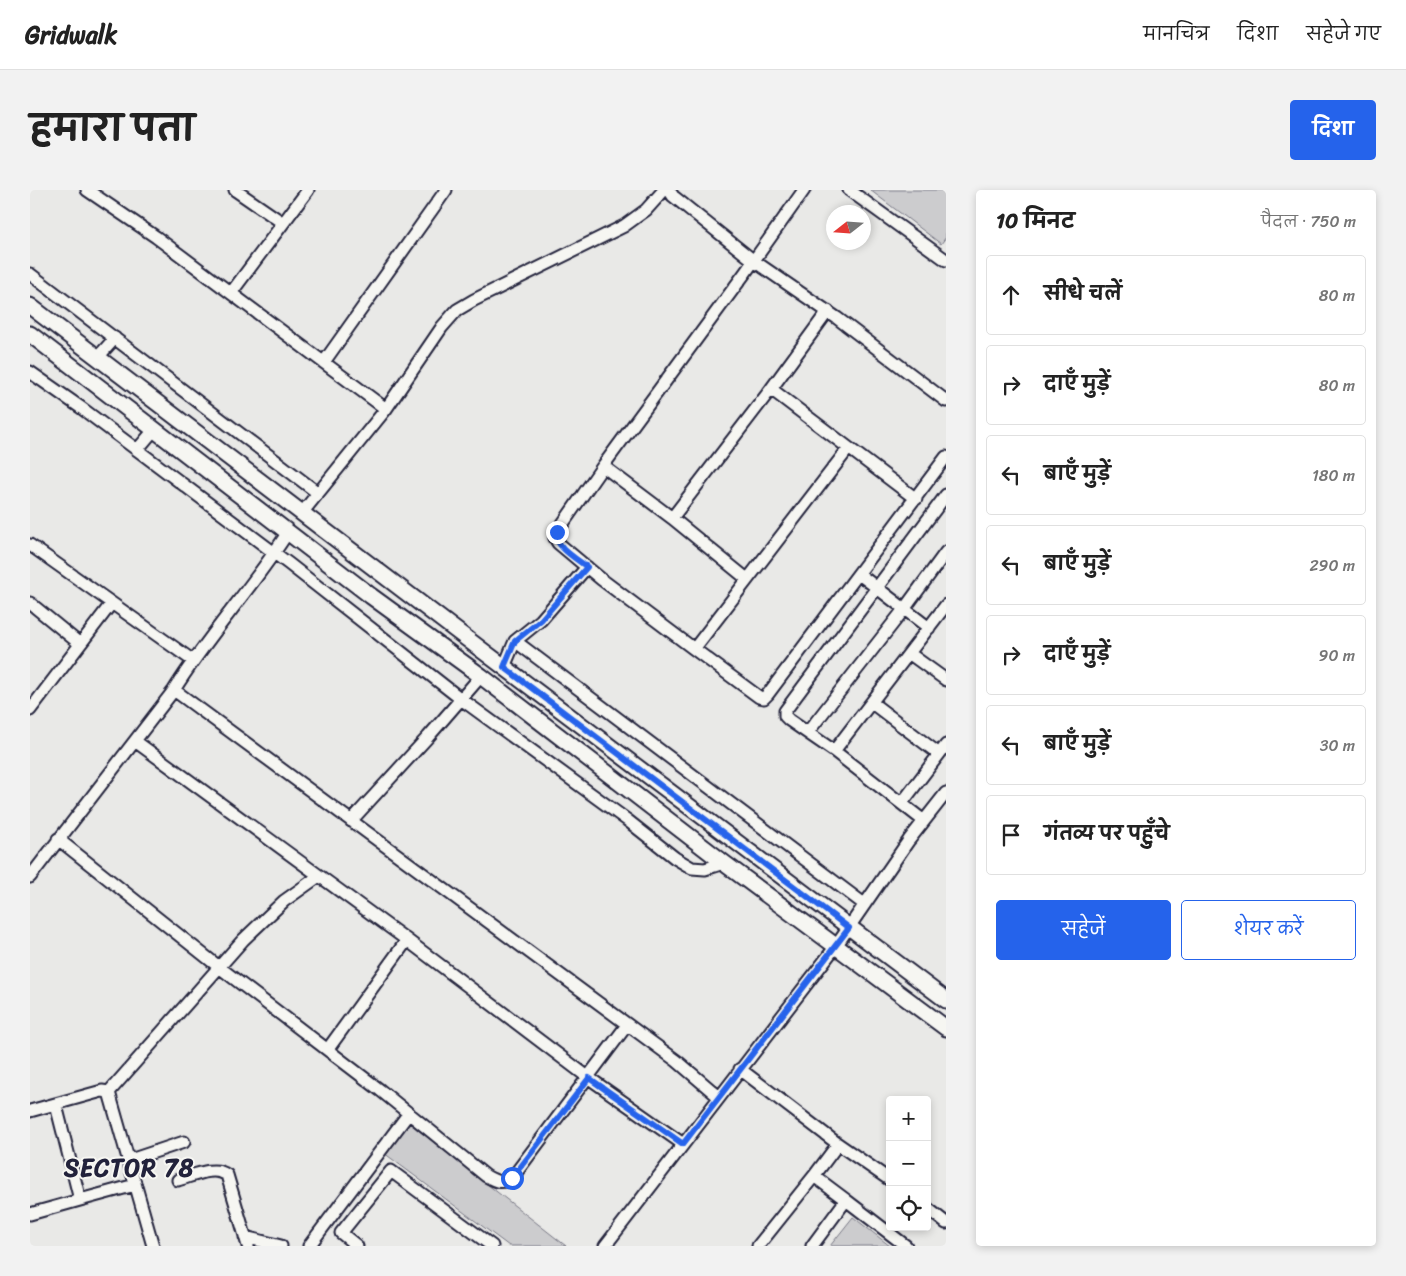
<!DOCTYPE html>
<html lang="hi">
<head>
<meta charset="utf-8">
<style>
	:root { --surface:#fff; --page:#f2f2f2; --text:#222; --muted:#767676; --line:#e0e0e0; --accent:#2563eb }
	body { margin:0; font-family:Sriracha,"Playpen Sans Deva",sans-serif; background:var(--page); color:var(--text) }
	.controls { position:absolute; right:15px; bottom:15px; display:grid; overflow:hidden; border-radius:5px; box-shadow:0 2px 8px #0003 }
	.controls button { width:45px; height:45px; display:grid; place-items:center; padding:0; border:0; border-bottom:1px solid var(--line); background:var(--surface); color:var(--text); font:25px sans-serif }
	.compass { position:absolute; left:796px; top:15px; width:45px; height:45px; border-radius:50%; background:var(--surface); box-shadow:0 2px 8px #0003; rotate:253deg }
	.stop { position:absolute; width:15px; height:15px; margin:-11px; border:4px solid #2563eb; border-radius:50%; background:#fff }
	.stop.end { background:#2563eb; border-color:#fff; box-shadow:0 1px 5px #0008 }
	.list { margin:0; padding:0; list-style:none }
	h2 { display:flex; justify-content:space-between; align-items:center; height:65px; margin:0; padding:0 20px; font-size:21px }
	h2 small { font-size:16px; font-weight:400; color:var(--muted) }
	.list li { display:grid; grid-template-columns:32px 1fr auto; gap:15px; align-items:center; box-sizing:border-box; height:80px; margin:0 10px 10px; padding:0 10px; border:1px solid var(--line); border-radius:5px }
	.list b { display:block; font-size:19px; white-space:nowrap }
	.list em { font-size:16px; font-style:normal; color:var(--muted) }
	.actions { display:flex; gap:10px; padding:15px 20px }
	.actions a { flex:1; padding:11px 0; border:1px solid var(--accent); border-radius:5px; text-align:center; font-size:18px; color:var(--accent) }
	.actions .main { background:var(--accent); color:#fff }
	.icon { flex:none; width:28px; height:28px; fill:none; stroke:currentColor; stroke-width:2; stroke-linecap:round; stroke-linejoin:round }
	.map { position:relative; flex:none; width:916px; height:1056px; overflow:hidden; border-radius:5px }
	header { display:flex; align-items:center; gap:30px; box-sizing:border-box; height:70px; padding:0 25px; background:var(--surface); border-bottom:1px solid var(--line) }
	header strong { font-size:24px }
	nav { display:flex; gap:28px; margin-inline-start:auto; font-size:18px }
	.intro { display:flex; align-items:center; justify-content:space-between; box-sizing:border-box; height:120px; padding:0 30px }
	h1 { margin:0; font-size:35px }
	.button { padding:12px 22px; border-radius:5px; background:var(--accent); color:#fff; font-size:18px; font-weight:700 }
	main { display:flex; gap:30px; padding:0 30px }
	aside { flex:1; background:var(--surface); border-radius:5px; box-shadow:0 2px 8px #0003 }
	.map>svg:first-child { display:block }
	.green { fill:#ccccce; stroke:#777784 }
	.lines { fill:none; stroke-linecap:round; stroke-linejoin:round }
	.minor-casing { stroke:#22223b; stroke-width:15 }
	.major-casing { stroke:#22223b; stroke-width:19 }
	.minor { stroke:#f6f6f2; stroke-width:11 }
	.major { stroke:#f6f6f2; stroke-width:15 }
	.route { stroke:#2563eb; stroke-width:6 }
	.labels { text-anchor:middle; stroke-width:4; stroke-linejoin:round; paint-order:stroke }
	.district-label { font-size:24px; font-weight:bold; letter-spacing:1px; fill:#22223b; stroke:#f6f6f2 }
</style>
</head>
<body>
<header>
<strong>Gridwalk</strong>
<nav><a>मानचित्र</a><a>दिशा</a><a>सहेजे गए</a></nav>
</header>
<div class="intro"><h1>हमारा पता</h1><a class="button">दिशा</a></div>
<main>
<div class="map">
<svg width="916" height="1056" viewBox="0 0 916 1056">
	<rect width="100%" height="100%" fill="#e9e9e7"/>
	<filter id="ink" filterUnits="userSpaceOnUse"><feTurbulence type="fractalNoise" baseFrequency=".02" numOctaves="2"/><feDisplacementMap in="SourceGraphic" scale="10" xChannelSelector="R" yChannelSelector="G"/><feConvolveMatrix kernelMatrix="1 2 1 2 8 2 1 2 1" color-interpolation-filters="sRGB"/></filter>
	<g filter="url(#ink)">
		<path class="green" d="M840,0H916V47L911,54Z
			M379,933L536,1056H479L354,963Z
			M823,1027L860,1056H800Z"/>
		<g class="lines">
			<defs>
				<path id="minor" d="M57,0L126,47L356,219
					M205,0L253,33
					M639,0L643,6L724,71L807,128L916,211
					M819,0L916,70
					M0,84L288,303
					M201,103L278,0
					M68,167L85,148
					M294,172L416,0
					M0,182L50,217L259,374L431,509L597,630L645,668L662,678L675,679L694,673
					M741,199L886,309
					M818,259L664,459L729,507L734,508L738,504L916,267
					M107,260L124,240
					M573,276L527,342L525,348L528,353L571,389L664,459
					M272,323L356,219L412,137L427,120L444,110L594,36L616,20L634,0
					M642,328L741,199L798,121
					M0,355L162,470
					M829,384L899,438
					M717,389L642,328L573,276L715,83L774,0
					M0,413L50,454
					M485,451L834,714
					M880,464L916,490
					M474,477L485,451L511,430L557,377
					M144,500L647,871L689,907
					M842,513L909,564
					M0,520L81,414
					M778,542L875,418L916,362
					M105,551L377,750L559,888L653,954
					M804,561L759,530L755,526V521L916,305
					M872,613L916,555
					M321,631L398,547L451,486
					M894,631L804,561L916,415
					M28,649L189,777L350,900L456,986C467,992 471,994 482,988L597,835
					M0,687L144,500C178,445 223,397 258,342
					M298,859L377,750
					M710,879L808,954L860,990
					M79,902L213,750L254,711L289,686
					M79,902L123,1056
					M26,915L50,1010L105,995
					M0,921L72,901L79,902
					M808,954L784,986L816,1010
					M97,971L154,952
					M148,990C163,986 184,975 197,985L218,1056
					M897,1018L916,1033
					M0,1024L50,1010
					M215,1047L251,1056
					M279,1056L379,923
					M327,1056L311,1043L361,981L462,1056
					M575,1056L806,756L879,650L916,603
					M728,1056L784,986
					M782,1056L816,1010L876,1056"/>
				<path id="major" d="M0,116L457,464L916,810
					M0,144L341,406L451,486L694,673L916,838"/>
			</defs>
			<use href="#minor" class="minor-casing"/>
			<use href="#major" class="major-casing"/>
			<use href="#minor" class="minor"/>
			<use href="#major" class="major"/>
		</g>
	</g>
	<g class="lines" filter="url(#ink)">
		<path class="route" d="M482,988L559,888L653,954L819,738L474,477L485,451L511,430L557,377C547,369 523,356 527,342"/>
	</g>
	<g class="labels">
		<g class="district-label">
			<text x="99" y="986">SECTOR 78</text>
		</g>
	</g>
</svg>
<div class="controls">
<button>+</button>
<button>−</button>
<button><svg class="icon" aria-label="locate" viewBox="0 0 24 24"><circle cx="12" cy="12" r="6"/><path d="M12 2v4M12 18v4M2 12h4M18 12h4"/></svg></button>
</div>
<svg class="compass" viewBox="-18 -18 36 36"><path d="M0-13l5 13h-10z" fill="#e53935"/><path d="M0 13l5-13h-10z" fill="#767676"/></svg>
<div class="stop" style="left:482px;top:988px"></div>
<div class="stop end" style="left:527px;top:342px"></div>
</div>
<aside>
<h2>10 मिनट<small>पैदल · 750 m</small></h2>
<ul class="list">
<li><svg class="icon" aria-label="ahead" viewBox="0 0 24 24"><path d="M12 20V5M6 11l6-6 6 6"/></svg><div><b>सीधे चलें</b></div><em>80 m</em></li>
<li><svg class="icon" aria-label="right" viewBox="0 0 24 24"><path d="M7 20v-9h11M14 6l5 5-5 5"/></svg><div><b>दाएँ मुड़ें</b></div><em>80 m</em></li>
<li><svg class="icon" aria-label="left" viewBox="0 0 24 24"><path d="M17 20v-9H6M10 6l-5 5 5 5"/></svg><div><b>बाएँ मुड़ें</b></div><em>180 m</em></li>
<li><svg class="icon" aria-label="left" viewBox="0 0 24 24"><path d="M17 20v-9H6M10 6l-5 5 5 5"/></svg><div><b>बाएँ मुड़ें</b></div><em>290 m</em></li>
<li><svg class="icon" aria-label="right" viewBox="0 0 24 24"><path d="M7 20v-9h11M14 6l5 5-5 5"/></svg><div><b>दाएँ मुड़ें</b></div><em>90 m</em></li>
<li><svg class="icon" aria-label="left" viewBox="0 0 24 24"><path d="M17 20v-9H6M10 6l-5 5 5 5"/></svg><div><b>बाएँ मुड़ें</b></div><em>30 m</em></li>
<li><svg class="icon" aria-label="arrive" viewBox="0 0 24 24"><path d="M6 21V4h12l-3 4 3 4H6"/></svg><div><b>गंतव्य पर पहुँचे</b></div></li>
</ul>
<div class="actions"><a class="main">सहेजें</a><a>शेयर करें</a></div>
</aside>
</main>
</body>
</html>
